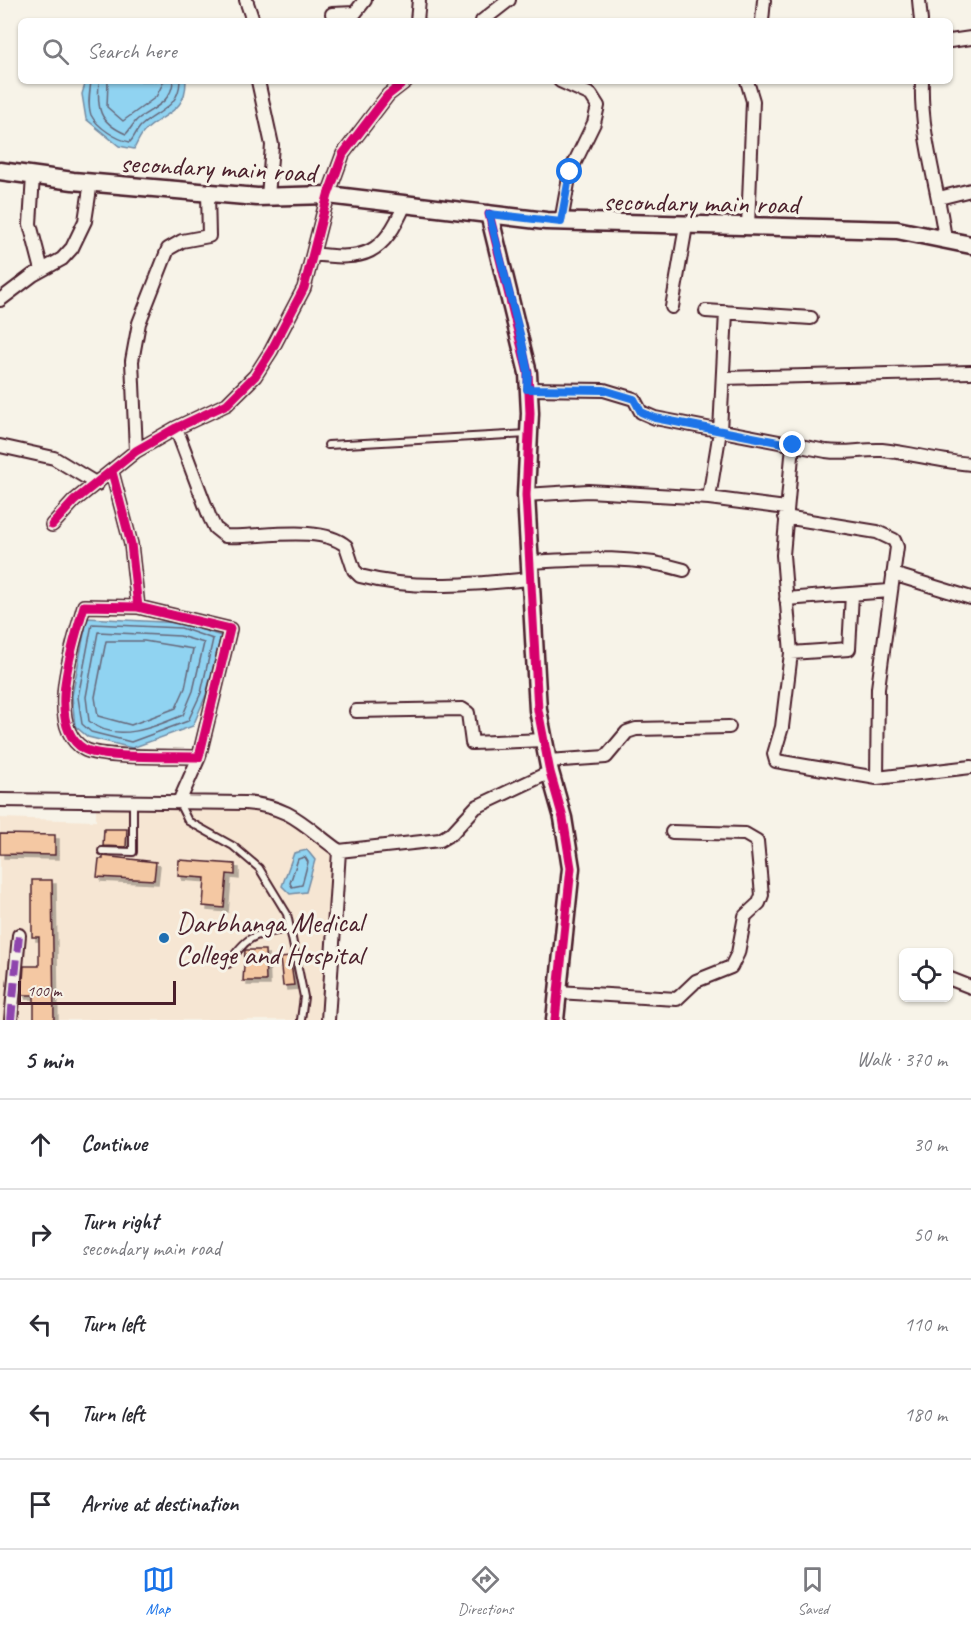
<!DOCTYPE html>
<html lang="en">
<head>
<meta charset="utf-8">
<style>
	:root { --surface:#fff; --page:#f7f7f7; --text:#2b2b33; --muted:#7c7c81; --line:#e1e1e2; --accent:#1a73e8 }
	body { margin:0; font-family:Caveat,sans-serif; background:var(--page); color:var(--text) }
	.controls { position:absolute; right:18px; bottom:18px; display:grid; overflow:hidden; border-radius:9px; box-shadow:0 2px 4px #0004 }
	.controls button { width:54px; height:54px; display:grid; place-items:center; padding:0; border:0; border-bottom:2px solid var(--line); background:var(--surface); color:var(--text); font:30px sans-serif }
	.scale { position:absolute; left:18px; bottom:15px; width:158px; box-sizing:border-box; padding-left:6px; border:3px solid #4a1f2b; border-top:0; font-size:16px; line-height:21px; white-space:nowrap; color:#4a1f2b; -webkit-text-stroke:4px #f7f3e8; paint-order:stroke }
	.stop { position:absolute; width:18px; height:18px; margin:-14px; border:4px solid #1a73e8; border-radius:50%; background:#fff }
	.stop.end { background:#1a73e8; border-color:#fff; box-shadow:0 2px 6px #0008 }
	.list { margin:0; padding:0; list-style:none }
	h2 { display:flex; justify-content:space-between; align-items:center; height:78px; margin:0; padding:0 24px; font-size:26px }
	h2 small { font-size:20px; font-weight:400; color:var(--muted) }
	.list li { display:grid; grid-template-columns:39px 1fr auto; gap:18px; align-items:center; box-sizing:border-box; height:90px; padding:0 24px; border-top:2px solid var(--line) }
	.list b { display:block; font-size:22px; white-space:nowrap }
	.list p { margin:0; font-size:20px; white-space:nowrap; color:var(--muted) }
	.list em { font-size:20px; font-style:normal; color:var(--muted) }
	.icon { flex:none; width:33px; height:33px; fill:none; stroke:currentColor; stroke-width:2; stroke-linecap:round; stroke-linejoin:round }
	.map { position:relative; flex:none; width:971px; height:1020px; overflow:hidden }
	.search { position:absolute; background:var(--surface); box-shadow:0 2px 4px #0004; left:18px; right:18px; top:18px; height:66px; display:flex; align-items:center; gap:15px; box-sizing:border-box; padding:0 21px; border-radius:9px; color:var(--muted); font-size:22px }
	.sheet { height:528px; background:var(--surface) }
	nav { display:flex; justify-content:space-around; align-items:center; box-sizing:border-box; height:84px; border-top:2px solid var(--line); background:var(--surface); font-size:16px; color:var(--muted) }
	nav a { display:grid; justify-items:center; gap:3px }
	nav .on { color:var(--accent) }
	.map>svg:first-child { display:block }
	.built { fill:#f6e6d3 }
	.water { fill:#90d3f1; stroke:#748ba2; stroke-width:1.5 }
	.lines { fill:none; stroke-linecap:round; stroke-linejoin:round }
	.shore { stroke:#66677a; stroke-width:1.5 }
	.building { fill:#f4c8a3; stroke:#4a1f2b; stroke-width:1.5; filter:url(#shadow) }
	.lane-casing { stroke:#4a1f2b; stroke-width:10 }
	.street-casing { stroke:#4a1f2b; stroke-width:16 }
	.secondary-casing { stroke:#4a1f2b; stroke-width:21 }
	.lane { stroke:#f7f3e8; stroke-width:6 }
	.street { stroke:#f7f3e8; stroke-width:12 }
	.secondary { stroke:#f7f3e8; stroke-width:16 }
	.quiet { stroke:#8e44ad; stroke-width:8; stroke-dasharray:15 8; stroke-linecap:butt }
	.cycleway-casing { stroke:#f7f3e8; stroke-width:13 }
	.cycleway { stroke:#d6006c; stroke-width:9 }
	.route { stroke:#1a73e8; stroke-width:8 }
	.poi-dot { fill:#1f6fb2; stroke:#f7f3e8; stroke-width:2 }
	.labels { text-anchor:middle; stroke-width:6; stroke-linejoin:round; paint-order:stroke }
	.street-label { font-size:28px; fill:#4a1f2b; stroke:#f7f3e8 }
	.poi-label { font-size:28px; fill:#4a1f2b; stroke:#f7f3e8; text-anchor:start }
</style>
</head>
<body>
<div class="map">
<svg width="971" height="1020" viewBox="0 0 971 1020">
	<defs>
		<filter id="shadow"><feDropShadow dx="4" dy="4" stdDeviation="0" flood-color="#0004"/></filter>
	</defs>
	<rect width="100%" height="100%" fill="#f7f3e8"/>
	<filter id="ink" filterUnits="userSpaceOnUse"><feTurbulence type="fractalNoise" baseFrequency=".0167" numOctaves="2"/><feDisplacementMap in="SourceGraphic" scale="12" xChannelSelector="R" yChannelSelector="G"/><feConvolveMatrix kernelMatrix="1 2 1 2 8 2 1 2 1" color-interpolation-filters="sRGB"/></filter>
	<g filter="url(#ink)">
		<path class="built" d="M96,808L257,810L278,813L334,856L322,1020H0V818L96,821Z"/>
		<path class="water" d="M86,81H186C186,114 162,113 144,132C140,136 137,143 134,149L119,146L86,119L82,94Z
			M87,618L182,623L221,636L206,695L193,726L132,748L88,737L75,726L72,696Z
			M307,850L315,860L306,892L290,894L282,886L294,853Z"/>
		<g class="lines">
			<path class="shore" d="M91,81C90,92 87,104 91,115C97,127 117,140 130,142C134,138 136,131 141,126C157,111 179,108 180,81
				M99,81C97,108 98,122 126,134C131,129 133,123 138,119C153,108 172,102 173,81
				M108,81L107,107L123,121L156,97L164,81
				M92,624L181,628L213,639L201,693L188,721L131,742L91,732L82,724L78,697Z
				M98,632L180,636L204,643L193,691L183,715C155,727 115,744 89,721L86,697Z
				M106,641H144L193,649L185,688L176,708L131,725L98,716L95,697Z
				M305,857L308,862L302,885L292,887L290,883L298,859Z"/>
		</g>
		<path class="building" d="M104,829H127L126,847L103,846Z
			M0,834L55,835V855L0,854Z
			M103,856L156,862L154,880L97,877L99,859H103Z
			M179,860L235,864V875L227,874L224,908L203,906L205,878L178,876Z
			M32,880H52L54,1020H34V995H22L24,966H39V937H32Z
			M245,950H265L266,981H243Z
			M290,957L294,985L283,986L280,958Z"/>
		<g class="lines">
			<defs>
				<path id="lane" d="M328,445L528,434
					M179,803L188,821L233,846L259,868L287,914L304,997L301,1020
					M102,851L133,852V803
					M228,964C248,934 254,935 288,929"/>
				<path id="street" d="M246,0L253,21
					M919,0L921,21
					M332,14L355,13L365,0
					M417,21L419,0
					M482,21L509,0
					M762,21L764,0
					M950,41L971,38
					M258,81L272,145L268,197
					M560,81L591,95L598,106L594,123L570,172L561,222
					M747,81L753,101L748,226
					M922,81C920,135 938,186 945,239
					M33,176L30,224L42,270
					M939,198L971,190
					M313,254C365,261 383,255 405,204
					M0,300L33,275L62,259L72,248L85,221L91,182
					M672,307L686,226
					M706,311L811,318
					M724,378L971,372
					M527,389L604,390L634,399L641,412L655,418L826,451C846,454 863,449 882,450C912,453 941,462 971,464
					M176,428L210,518L215,528L225,536C257,538 321,524 346,546L354,570L360,576C416,591 474,584 530,579
					M793,445L783,555L791,653L782,727L774,754L776,761L877,778L971,767
					M0,446L54,458L97,484
					M136,451L132,361L139,323L168,249L182,241L209,236L208,193
					M112,472L131,544L138,607L230,629L199,757C175,756 101,759 84,749C44,725 74,642 84,606L138,607
					M526,495L588,491L709,498L786,508
					M709,498L720,431L726,312
					M785,517L877,532L894,540L897,547L878,688L877,778
					M52,525L74,501L136,451L176,428L227,404L255,376L271,351L304,288L328,195L343,154L388,95L406,81
					M530,562C582,559 633,555 684,570
					M893,574L971,598
					M786,599L889,591
					M791,653L849,649L852,594
					M356,711L462,709L468,713L472,743L544,740
					M548,761L606,757L627,732L636,729L729,727
					M0,800L245,803C291,806 304,826 339,851L328,1020
					M179,802L199,757
					M339,851L440,840L452,833L476,807L550,772
					M948,978L971,987
					M557,992L677,999L696,981L731,967L738,953L745,916L759,903L762,895L757,841L745,834L672,832
					M11,1020L19,935"/>
				<path id="secondary" d="M0,171L73,181L257,197L328,195L546,221L897,230L971,245
					M489,214L528,373L530,413L526,495L538,710L550,772L563,818L571,868L555,1020"/>
			</defs>
			<use href="#lane" class="lane-casing"/>
			<use href="#street" class="street-casing"/>
			<use href="#secondary" class="secondary-casing"/>
			<use href="#lane" class="lane"/>
			<use href="#street" class="street"/>
			<use href="#secondary" class="secondary"/>
			<path class="quiet" d="M11,1020L19,935"/>
			<defs>
				<path id="cycleway" d="M489,214L528,373L530,413L526,495L538,710L550,772L563,818L571,868L555,1020
					M112,472L131,544L138,607L230,629L199,757C175,756 101,759 84,749C44,725 74,642 84,606L138,607
					M52,525L74,501L136,451L176,428L227,404L255,376L271,351L304,288L328,195L343,154L388,95L406,81"/>
			</defs>
			<use href="#cycleway" class="cycleway-casing"/>
			<use href="#cycleway" class="cycleway"/>
		</g>
	</g>
	<g class="lines" filter="url(#ink)">
		<path class="route" d="M570,172L561,222L489,214L522,342L528,373L527,389L604,390L634,399L641,412L655,418L793,445"/>
	</g>
	<circle class="poi-dot" cx="164" cy="938" r="6"/>
	<g class="labels">
		<g class="street-label">
			<text transform="translate(218 167) rotate(3)" y="10">secondary main road</text>
			<text transform="translate(701 202) rotate(1)" y="10">secondary main road</text>
		</g>
		<g class="poi-label">
			<text x="176" y="932">Darbhanga Medical<tspan x="176" dy="32">College and Hospital</tspan></text>
		</g>
	</g>
</svg>
<div class="controls">
<button><svg class="icon" aria-label="locate" viewBox="0 0 24 24"><circle cx="12" cy="12" r="6"/><path d="M12 2v4M12 18v4M2 12h4M18 12h4"/></svg></button>
</div>
<div class="scale">100 m</div>
<div class="stop" style="left:570px;top:172px"></div>
<div class="stop end" style="left:793px;top:445px"></div>
<div class="search"><svg class="icon" aria-label="search" viewBox="0 0 24 24"><circle cx="10" cy="10" r="6"/><path d="M15 15l6 6"/></svg>Search here</div>
</div>
<section class="sheet">
<h2>5 min<small>Walk · 370 m</small></h2>
<ul class="list">
<li><svg class="icon" aria-label="ahead" viewBox="0 0 24 24"><path d="M12 20V5M6 11l6-6 6 6"/></svg><div><b>Continue</b></div><em>30 m</em></li>
<li><svg class="icon" aria-label="right" viewBox="0 0 24 24"><path d="M7 20v-9h11M14 6l5 5-5 5"/></svg><div><b>Turn right</b><p>secondary main road</p></div><em>50 m</em></li>
<li><svg class="icon" aria-label="left" viewBox="0 0 24 24"><path d="M17 20v-9H6M10 6l-5 5 5 5"/></svg><div><b>Turn left</b></div><em>110 m</em></li>
<li><svg class="icon" aria-label="left" viewBox="0 0 24 24"><path d="M17 20v-9H6M10 6l-5 5 5 5"/></svg><div><b>Turn left</b></div><em>180 m</em></li>
<li><svg class="icon" aria-label="arrive" viewBox="0 0 24 24"><path d="M6 21V4h12l-3 4 3 4H6"/></svg><div><b>Arrive at destination</b></div></li>
</ul>
</section>
<nav>
<a class="on"><svg class="icon" aria-label="map" viewBox="0 0 24 24"><path d="M3 6l6-2 6 2 6-2v14l-6 2-6-2-6 2zM9 4v14M15 6v14"/></svg>Map</a>
<a><svg class="icon" aria-label="directions" viewBox="0 0 24 24"><path d="M12 3l9 9-9 9-9-9zM9 14v-3h6M13 9l2 2-2 2"/></svg>Directions</a>
<a><svg class="icon" aria-label="saved" viewBox="0 0 24 24"><path d="M7 4h10v16l-5-4-5 4z"/></svg>Saved</a>
</nav>
</body>
</html>
